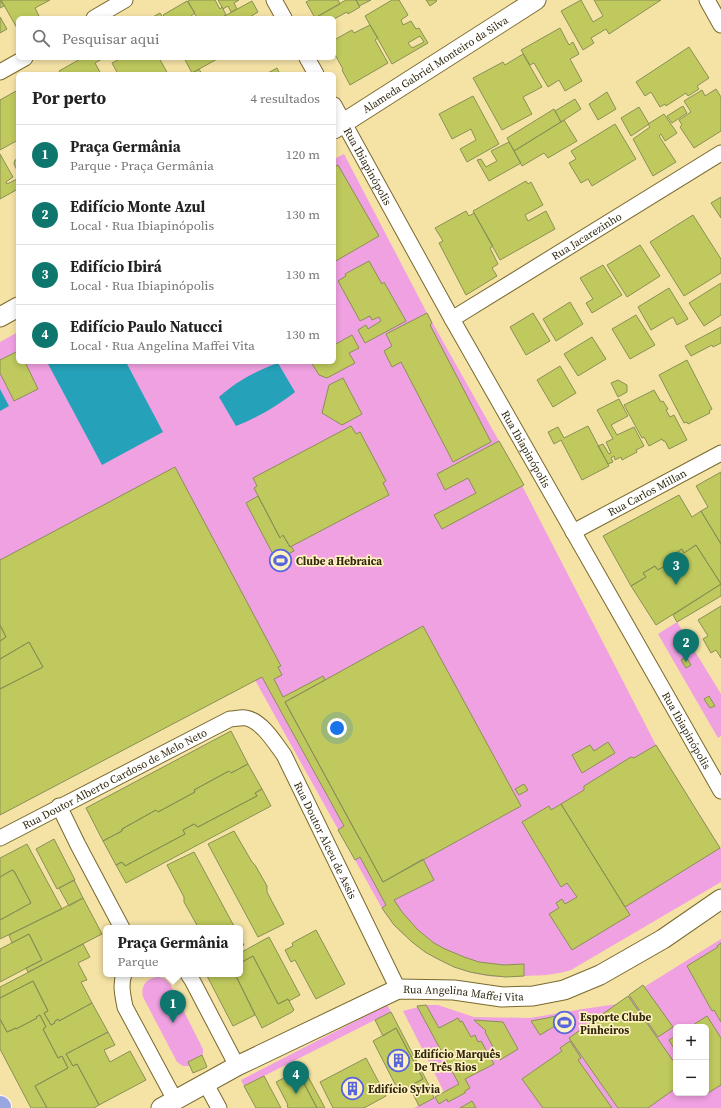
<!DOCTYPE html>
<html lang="pt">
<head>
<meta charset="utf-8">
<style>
	:root { --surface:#fff; --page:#f2f2f2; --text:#222; --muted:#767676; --line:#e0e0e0; --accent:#0f766e }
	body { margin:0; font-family:"Source Serif 4",serif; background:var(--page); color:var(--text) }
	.controls { position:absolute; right:12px; bottom:12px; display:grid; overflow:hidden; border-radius:6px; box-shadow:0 2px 6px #0003 }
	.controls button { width:36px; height:36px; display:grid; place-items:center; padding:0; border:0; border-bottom:1px solid var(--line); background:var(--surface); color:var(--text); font:20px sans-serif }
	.you { position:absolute; left:337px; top:728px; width:14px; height:14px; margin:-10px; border:3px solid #fff; border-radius:50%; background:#1a73e8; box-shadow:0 0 0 6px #1a73e833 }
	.badge { display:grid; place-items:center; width:26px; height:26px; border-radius:50%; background:var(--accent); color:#fff; font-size:13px; font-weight:700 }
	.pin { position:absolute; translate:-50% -33px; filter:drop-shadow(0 1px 2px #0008) }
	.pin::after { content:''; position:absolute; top:21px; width:14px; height:12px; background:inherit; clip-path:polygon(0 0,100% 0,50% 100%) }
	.popup { position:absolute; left:103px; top:925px; width:140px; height:52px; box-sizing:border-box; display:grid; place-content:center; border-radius:6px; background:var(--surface); filter:drop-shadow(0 1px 3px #0005); font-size:13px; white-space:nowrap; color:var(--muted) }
	.popup b { font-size:15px; color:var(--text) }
	.popup::after { content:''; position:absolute; left:50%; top:100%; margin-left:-8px; border:8px solid transparent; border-top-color:var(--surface) }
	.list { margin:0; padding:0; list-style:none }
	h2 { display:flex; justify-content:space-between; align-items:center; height:52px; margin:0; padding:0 16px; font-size:17px }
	h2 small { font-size:13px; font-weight:400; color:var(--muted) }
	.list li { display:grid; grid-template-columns:26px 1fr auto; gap:12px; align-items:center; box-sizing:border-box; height:60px; padding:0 16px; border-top:1px solid var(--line) }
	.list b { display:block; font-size:15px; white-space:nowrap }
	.list p { margin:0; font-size:13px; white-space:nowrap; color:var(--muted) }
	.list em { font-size:13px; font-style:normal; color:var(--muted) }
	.icon { flex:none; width:22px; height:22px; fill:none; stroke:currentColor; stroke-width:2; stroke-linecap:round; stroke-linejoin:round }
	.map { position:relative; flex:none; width:721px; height:1108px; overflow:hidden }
	.search { position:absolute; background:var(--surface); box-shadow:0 2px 6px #0003; left:16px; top:16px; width:320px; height:44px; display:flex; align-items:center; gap:10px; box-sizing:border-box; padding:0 14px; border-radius:6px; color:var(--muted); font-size:15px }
	.panel { position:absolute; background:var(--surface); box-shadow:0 2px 6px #0003; left:16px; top:72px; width:320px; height:292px; border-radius:6px }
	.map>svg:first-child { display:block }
	.green { fill:#f0a1e1; fill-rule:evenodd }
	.water { fill:#25a2b9 }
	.building { fill:#bfc95d; stroke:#899055; fill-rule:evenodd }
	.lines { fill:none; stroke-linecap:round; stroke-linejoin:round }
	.minor-casing { stroke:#79692e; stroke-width:17 }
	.tertiary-casing { stroke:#79692e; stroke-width:21 }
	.trunk-casing { stroke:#fff; stroke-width:24 }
	.minor { stroke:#fff; stroke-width:15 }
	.tertiary { stroke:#fff; stroke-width:19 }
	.trunk { stroke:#9aa6e0; stroke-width:22 }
	.labels { text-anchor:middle; stroke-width:3.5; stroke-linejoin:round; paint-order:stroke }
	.street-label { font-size:11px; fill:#2f280f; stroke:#fff1c0 }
	.poi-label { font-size:11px; font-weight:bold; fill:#2f280f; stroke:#fff1c0; text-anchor:start }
</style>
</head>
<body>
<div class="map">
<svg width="721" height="1108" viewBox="0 0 721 1108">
	<rect width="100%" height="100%" fill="#f5e3a6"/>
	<path class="green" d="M344,154L427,313L499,441L656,745L721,849V882L571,970C565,972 559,973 553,974C544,976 535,975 526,976C516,976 507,977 498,977C452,974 411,949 384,912L255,680L0,815V342L18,332V362H334V159Z
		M677,622L721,694V736L718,738L658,634Z
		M721,939V1108H414L444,1092L403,1011L426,1005H438L474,1017L530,1018L583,1009L617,1004ZM676,1027H706V1093H676Z
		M159,977L165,979L170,984L203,1049C204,1058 198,1061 191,1066H183L177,1062L143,997C140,986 147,977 159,977Z
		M387,1005L391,1012L375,1020L244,1086L241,1080Z"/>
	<path class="water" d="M47,362H126L163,432L102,465Z
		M278,363L295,392C276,407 258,417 236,426L219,397C237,381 256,371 278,363Z
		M0,389L9,406L0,411Z"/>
	<path class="building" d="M0,0L4,6L0,8Z
		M1,0H50L35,8L39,16L35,18H18V28H17Z
		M190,0H215L220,9L222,7L226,15L221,18H197L188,1Z
		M218,0H239L234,3L237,9L231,12L228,6L223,9Z
		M310,0H338L340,4L315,18L306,2Z
		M346,0H356L360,7L348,14L347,12L334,19V18H315Z
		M356,0H371L359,6Z
		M392,0H399L408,15L401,20L403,25L411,21L416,29L419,28L428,43L392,64L365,16ZM420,36L424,42L412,48L408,43Z
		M426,0H436L437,1L430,6Z
		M581,0L593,22L603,16L594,0H661L609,34L606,29L591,38L594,43L583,50L561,11Z
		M187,1L195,13L191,16L192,18H165L163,15Z
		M252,1L258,12L248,18H221Z
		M160,13L163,18H151Z
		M0,17L7,29L0,33Z
		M370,25L378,38L375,40L388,63L350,85L342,70L343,69L334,53V40L352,30L354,33Z
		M560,28L569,45L573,42L579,54L570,59L582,81L565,91L559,80L548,87L534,63L530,65L521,50Z
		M689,47L709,78L697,86L699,89L688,96L686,93L666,106L665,104L660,107L651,92L645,96L636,82Z
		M523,54L542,87L523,97L532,114L502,130L473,78L503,62L505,65Z
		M82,58H101L102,59L95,63L101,74H61L59,71Z
		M122,58H159L168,74H118L112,63Z
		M184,58H219L192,73Z
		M277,68L280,74H266Z
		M199,69L202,74H190L192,73Z
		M716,89L721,97V131L694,148L680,127L682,125L679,120L691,112L684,101L702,90L705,96Z
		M18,90V140L0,150V100Z
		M607,92L616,109L598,120L589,104Z
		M473,96L499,144L467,162L460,149L476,140L471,129L452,139L439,114Z
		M575,99L581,109L561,122L555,111Z
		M683,106L687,113L672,123L667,116Z
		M639,107L649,124L631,136L621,118Z
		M554,109L561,122L514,151L507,138Z
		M664,114L677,133L665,141L661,134L659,136L676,162L653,176L633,139L650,127L648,124Z
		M564,120L577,141L548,158L544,153L522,166L514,151Z
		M615,124L636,159L592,186L588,179L581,183L569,163L576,159L571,151Z
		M509,142L521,163L489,181L477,160L481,159L486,167L497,161L491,151Z
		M0,154L13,177L6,182L7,184L17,179L18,181V189L0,199Z
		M18,159V172L14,164L15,160Z
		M338,165L379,236L334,262V167Z
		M526,181L528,184L531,182L543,205L525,215L528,221L546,211L555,229L500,260L473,211Z
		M721,197V218L711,203Z
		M466,211L469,216L474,213L493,246L490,248L498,264L492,268L497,276L466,295L439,243L443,241L435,228Z
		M693,215L721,259V273L684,296L650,242Z
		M640,245L660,276L627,297L607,265Z
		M369,261L382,284L384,282L406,321L365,343L358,330L366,325L368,329L381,321L379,317L372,320L370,316L360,321L338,281L346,276L345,274Z
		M603,265L622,295L592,313L586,303L593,299L580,278Z
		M721,283V315L704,326L689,303Z
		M669,288L688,319L677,325L673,317L651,330L638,307Z
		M570,302L583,324L556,341L543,319Z
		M427,313L432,323L430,325L491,442L453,462L401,362L392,367L384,351L392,346L386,334Z
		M533,313L550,341L526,355L510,327Z
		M636,315L655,345L630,359L612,329Z
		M721,327V343L713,347L712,345L691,356L685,346Z
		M352,335L359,348L349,353L355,363L327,378L319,375L311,362H334V345Z
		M592,337L606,359L578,376L564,354Z
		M18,351V362H25L38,389L14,401L0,373V360Z
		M687,360L712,409L709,411L710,413L688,424L687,422L684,423L659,375Z
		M560,366L576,393L553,407L537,380Z
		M343,378L362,414L342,425L322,413L329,385Z
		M618,380L627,385V392L618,397L611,383Z
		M654,390L661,402L663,401L668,409L666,410L670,417L674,415L687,440L669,449L665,441H663L662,439L649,446L644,437L642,438L624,405Z
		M619,399L628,416L611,425L617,435L634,427L644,446L636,450L637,452L622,460L621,457L615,460L614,456L611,458L613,462L608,464L598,446L603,444L609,454L611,453L606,442L613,439L597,410Z
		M351,426L356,434L360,432L386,481L383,483L389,495L290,547L283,535L280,538L254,488L257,486L253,478Z
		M588,426L609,466L582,480L561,440L554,444L548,432L558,427L564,438Z
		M499,441L524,485L442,529L434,515L476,493L468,478L445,490L437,474Z
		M175,467L281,666L278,667L282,675L274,679L283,697L323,676L325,680L285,702L383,882L423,859L434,880L394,900L402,912L418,930L434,943L445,949L464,957L479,962L504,965L524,964V976L506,977L486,975L470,972L454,967L436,958L425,952L412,942L394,925L382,908L386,905L360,857L355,860L338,830L344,826L262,677L0,815V689L43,667L29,642L0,659V641L6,637L0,625V560Z
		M721,472V544L701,511L708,507L696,486Z
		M679,495L692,517L701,511L721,544V584L696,545L684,553L682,549L670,557L673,561L658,570L655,566L643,573L646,577L631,586L603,536Z
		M258,496L280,538L283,535L290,547L291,546L294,551L276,560L246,503Z
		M696,545L721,584L656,625L631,586L646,577L643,573L655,566L658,570L673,561L670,557L682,549L684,553Z
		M721,584V596L677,622L673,615Z
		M721,606V658L716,650L711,653L703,639L708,636L698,620Z
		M0,625L6,637L0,641Z
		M423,626L521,806L383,882L285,702Z
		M29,642L43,667L0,689V659Z
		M686,657L691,665L686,668L681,660Z
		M709,696L715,706L710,708L704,699Z
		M231,731L248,764L231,773L229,771L194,790L195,792L158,812L156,810L122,829V831L103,841L86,808Z
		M608,742L615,753L582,773L572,755L590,745L594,751Z
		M656,745L720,848L625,907L561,804L584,790V786L631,757L634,758Z
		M248,764L262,789L255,793L257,796L198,827L194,824L183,830L185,834L125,866L122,862L116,865L103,841L122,831V829L156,810L158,812L195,792L194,790L229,771L231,773Z
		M524,784L528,790L519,795L515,789Z
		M262,789L271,806L126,883L116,865L122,862L125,866L185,834L183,830L194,824L198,827L257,796L255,793Z
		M561,804L630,915L572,950L549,914L559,908L556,903L562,899L565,904L577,897L567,883L561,887L522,822L549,806L551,810Z
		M234,831L252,862L255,865L267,886V892L284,924L258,937L208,844Z
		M54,839L75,880L57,889L36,849Z
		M27,844L62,909L0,939V920L31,903L14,871L12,870L0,877V858Z
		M194,852L235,928L198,927L184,902V897L167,865Z
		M12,870L14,871L31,903L0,920V877Z
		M74,880L83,898L69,906L59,888Z
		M83,898L102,934L28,972L26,968L42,960L29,934L12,943L9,935Z
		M316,930L345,984L316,999L295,960L291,962L285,950L293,946L292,943Z
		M29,934L42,960L0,982V949Z
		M269,937L300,995L289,1001L288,999L278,1004L253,956L240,963V953Z
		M240,938L244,945L240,947Z
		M721,943V1022L714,1010L712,1011L687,966L718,947L717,946Z
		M83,944L90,957L78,963L87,980L81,982L92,1003L59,1021L58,1019L54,1022L55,1023L51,1025L44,1013L48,1011L33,981L0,998V987Z
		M253,956L278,1004L288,999L294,1010L292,1012L262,1028L235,974H240V963Z
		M206,974H235L255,1015L233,1026Z
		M33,981L48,1011L44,1013L51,1025L55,1023L54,1022L58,1019L59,1021L92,1003L108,1032L66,1054L73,1066L77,1064L99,1105L94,1108H47L35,1086L68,1068L62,1056L58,1058L43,1029L46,1027L40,1015L36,1017L37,1018L16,1029V1028L7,1032L0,1019V998Z
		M643,985L673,1027L658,1037L629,995Z
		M628,996L676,1065V1088L648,1108H618L569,1038Z
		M426,1005L439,1028L458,1018L460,1022L462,1021L471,1037L475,1035L478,1042L481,1041L494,1064L465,1079L470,1088L465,1091V1093L448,1102L447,1099L439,1104L435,1097L459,1084L417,1006Z
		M391,1012L433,1093H432L434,1098L419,1106L409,1086L423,1079L396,1028L383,1036L375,1020Z
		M565,1014L568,1018L540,1035L531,1021L547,1018Z
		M40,1015L46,1027L43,1029L58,1058L62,1056L68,1068L35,1086L47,1108H31L0,1049V1019L7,1032L16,1028V1029L37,1018L36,1017Z
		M707,1016L721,1038V1085L703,1096L702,1093H706V1027H690Z
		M474,1020L503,1022L518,1049L500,1060L485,1032L486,1031Z
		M396,1028L423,1079L399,1092L373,1041Z
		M108,1032L115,1045L104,1050L110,1062L130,1051L146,1080L99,1105L77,1064L73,1066L66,1054Z
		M676,1036V1052L669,1040Z
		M570,1041L581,1058L578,1060L612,1108H543L522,1079L562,1051L560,1048Z
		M202,1055L207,1067L193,1073L188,1062Z
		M366,1058L386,1096L364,1108H333L320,1082Z
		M304,1069L325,1108H317L298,1072Z
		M298,1071V1072L317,1108H288L287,1105H288L276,1082Z
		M264,1076L281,1108H256L244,1086Z
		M472,1101L476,1108H460Z"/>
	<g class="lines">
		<defs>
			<g id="minor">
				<path d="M274,0L284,18"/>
				<path d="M707,0L721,25"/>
				<path d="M94,18L125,0"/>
				<path d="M307,58L316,74"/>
				<path d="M0,72L25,58"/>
				<path id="s1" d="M334,105L452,319L721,791"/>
				<path id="s2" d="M452,319L721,153"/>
				<path id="s3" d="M573,532L721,453"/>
				<path d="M59,806L78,845L122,928"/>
				<path id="s4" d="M0,838L230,719C235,719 241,717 246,718C262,721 275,743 284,755L398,989"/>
				<path d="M124,974C120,985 123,996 125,1007L175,1100"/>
				<path d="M188,974L192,980L237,1066"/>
				<path d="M206,1084L219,1108"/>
			</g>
			<g id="tertiary">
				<path id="s5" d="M334,129L536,0"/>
				<path d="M0,317L18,307"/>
				<path id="s6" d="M161,1108L237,1066L398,989L454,990L502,997L533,996L564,990L600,975L663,939L721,899"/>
			</g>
			<path id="trunk" d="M0,1107V1108"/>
		</defs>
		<use href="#minor" class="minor-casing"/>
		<use href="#tertiary" class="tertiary-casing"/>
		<use href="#trunk" class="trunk-casing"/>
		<use href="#minor" class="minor"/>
		<use href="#tertiary" class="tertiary"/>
		<use href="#trunk" class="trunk"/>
	</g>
	<defs>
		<symbol id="stadium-ring" viewBox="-11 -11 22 22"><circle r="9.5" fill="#fff1c0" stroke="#5766dd" stroke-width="1.5"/><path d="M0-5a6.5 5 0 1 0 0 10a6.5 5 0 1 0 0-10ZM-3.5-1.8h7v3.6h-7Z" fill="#5766dd"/></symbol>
		<symbol id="building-ring" viewBox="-11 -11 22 22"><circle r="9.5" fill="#fff1c0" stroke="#5766dd" stroke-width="1.5"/><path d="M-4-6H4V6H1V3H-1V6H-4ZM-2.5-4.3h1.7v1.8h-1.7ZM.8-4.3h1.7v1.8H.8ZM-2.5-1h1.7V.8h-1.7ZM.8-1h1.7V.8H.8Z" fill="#5766dd"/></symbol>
	</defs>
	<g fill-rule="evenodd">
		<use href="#stadium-ring" x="268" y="548" width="25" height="25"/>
		<use href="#stadium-ring" x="552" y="1010" width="25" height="25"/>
		<use href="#building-ring" x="386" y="1048" width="25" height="25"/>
		<use href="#building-ring" x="340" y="1076" width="25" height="25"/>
	</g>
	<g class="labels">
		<g class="street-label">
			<text dy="4" stroke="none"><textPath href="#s5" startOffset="120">Alameda Gabriel Monteiro da Silva</textPath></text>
			<text dy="4" stroke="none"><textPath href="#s1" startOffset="70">Rua Ibiapinópolis</textPath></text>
			<text dy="4" stroke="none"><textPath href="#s2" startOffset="158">Rua Jacarezinho</textPath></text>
			<text dy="4" stroke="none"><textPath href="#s1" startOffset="394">Rua Ibiapinópolis</textPath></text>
			<text dy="4" stroke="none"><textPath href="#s3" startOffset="84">Rua Carlos Millan</textPath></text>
			<text dy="4" stroke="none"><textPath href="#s1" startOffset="718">Rua Ibiapinópolis</textPath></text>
			<text dy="4" stroke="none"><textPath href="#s4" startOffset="129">Rua Doutor Alberto Cardoso de Melo Neto</textPath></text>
			<text dy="4" stroke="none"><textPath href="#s4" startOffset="424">Rua Doutor Alceu de Assis</textPath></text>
			<text dy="4" stroke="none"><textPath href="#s6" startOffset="331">Rua Angelina Maffei Vita</textPath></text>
		</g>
		<g class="poi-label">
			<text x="296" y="565">Clube a Hebraica</text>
			<text x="580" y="1021">Esporte Clube<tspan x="580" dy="13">Pinheiros</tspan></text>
			<text x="414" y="1058">Edifício Marquês<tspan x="414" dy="13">De Três Rios</tspan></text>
			<text x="368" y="1093">Edifício Sylvia</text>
		</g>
	</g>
</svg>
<div class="controls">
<button>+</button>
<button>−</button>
</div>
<div class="you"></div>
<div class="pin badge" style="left:173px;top:1023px">1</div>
<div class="popup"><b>Praça Germânia</b>Parque</div>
<div class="pin badge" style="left:686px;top:662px">2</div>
<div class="pin badge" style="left:676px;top:585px">3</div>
<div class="pin badge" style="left:296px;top:1094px">4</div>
<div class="search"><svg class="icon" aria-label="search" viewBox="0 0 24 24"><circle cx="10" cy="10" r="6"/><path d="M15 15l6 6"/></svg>Pesquisar aqui</div>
<section class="panel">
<h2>Por perto<small>4 resultados</small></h2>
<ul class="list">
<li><span class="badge">1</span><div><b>Praça Germânia</b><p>Parque · Praça Germânia</p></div><em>120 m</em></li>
<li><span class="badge">2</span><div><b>Edifício Monte Azul</b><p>Local · Rua Ibiapinópolis</p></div><em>130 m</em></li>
<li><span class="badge">3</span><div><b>Edifício Ibirá</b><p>Local · Rua Ibiapinópolis</p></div><em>130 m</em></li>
<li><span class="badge">4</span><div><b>Edifício Paulo Natucci</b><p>Local · Rua Angelina Maffei Vita</p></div><em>130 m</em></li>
</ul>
</section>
</div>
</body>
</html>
